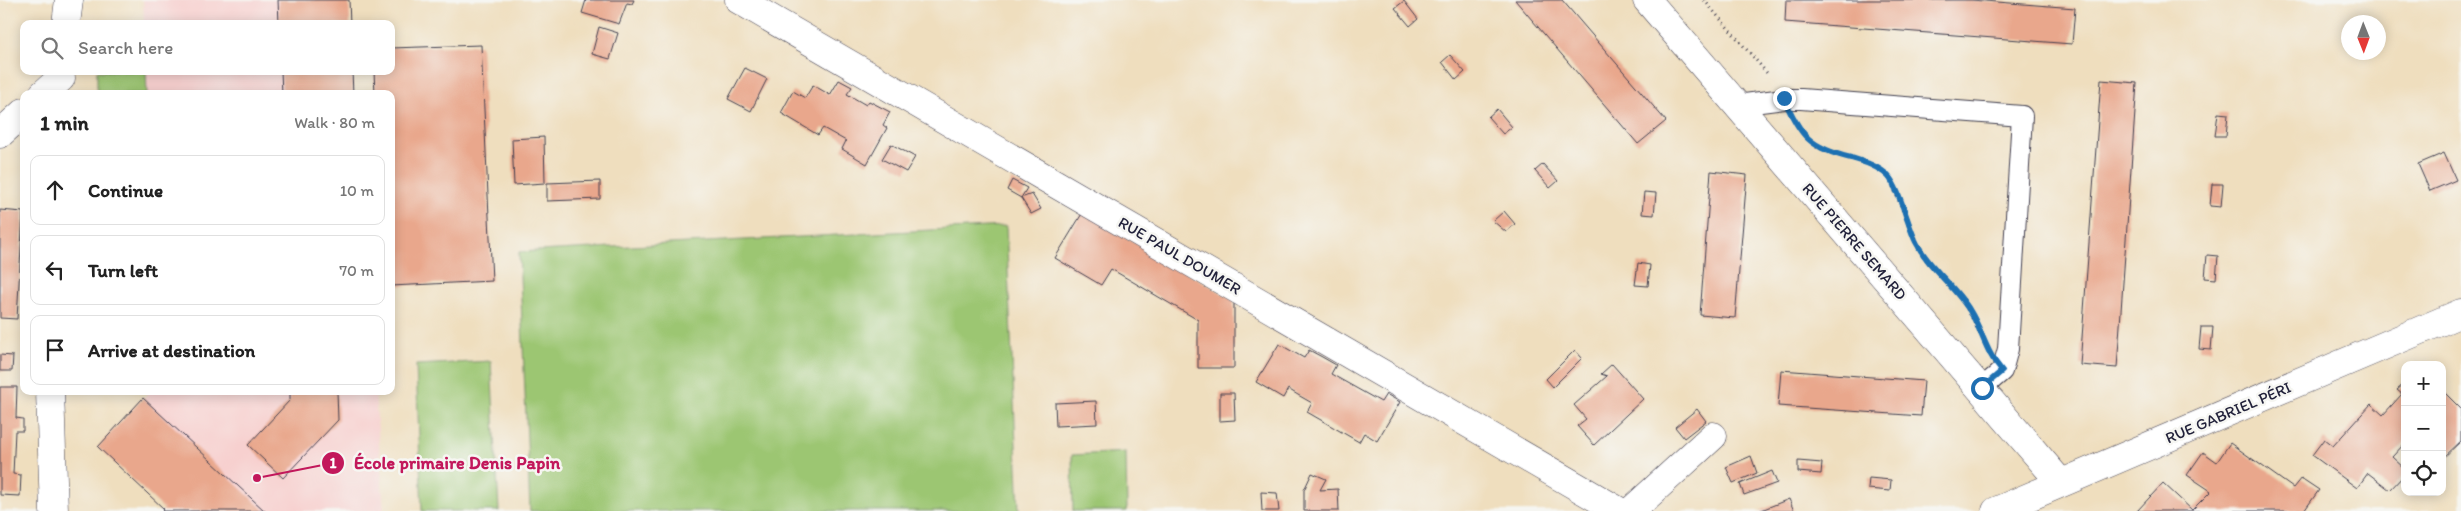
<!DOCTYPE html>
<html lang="en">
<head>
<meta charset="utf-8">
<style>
	:root { --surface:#fff; --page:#f6f6f6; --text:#222; --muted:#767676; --line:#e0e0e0 }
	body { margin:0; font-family:Itim,sans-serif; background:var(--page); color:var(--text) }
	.controls { position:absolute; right:15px; bottom:15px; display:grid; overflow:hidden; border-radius:10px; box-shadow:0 2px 12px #0003 }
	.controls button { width:45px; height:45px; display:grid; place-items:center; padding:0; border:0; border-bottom:1px solid var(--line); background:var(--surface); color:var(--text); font:25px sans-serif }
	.compass { position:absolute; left:2341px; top:15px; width:45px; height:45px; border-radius:50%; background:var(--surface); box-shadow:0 2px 12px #0003; rotate:179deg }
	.stop { position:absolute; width:15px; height:15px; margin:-11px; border:4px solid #1f6fb2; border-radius:50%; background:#fff }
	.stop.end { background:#1f6fb2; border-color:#fff; box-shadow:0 1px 5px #0008 }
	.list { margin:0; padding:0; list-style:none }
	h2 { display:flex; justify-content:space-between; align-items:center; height:65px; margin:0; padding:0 20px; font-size:21px }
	h2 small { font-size:16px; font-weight:400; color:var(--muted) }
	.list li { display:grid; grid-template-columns:32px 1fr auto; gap:15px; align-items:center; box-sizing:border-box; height:70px; margin:0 10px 10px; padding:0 10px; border:1px solid var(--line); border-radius:10px }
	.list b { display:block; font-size:19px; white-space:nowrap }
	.list em { font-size:16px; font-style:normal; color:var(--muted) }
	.icon { flex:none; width:28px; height:28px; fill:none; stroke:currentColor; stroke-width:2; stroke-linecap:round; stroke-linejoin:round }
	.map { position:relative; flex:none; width:2461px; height:511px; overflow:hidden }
	.search { position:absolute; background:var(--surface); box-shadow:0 2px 12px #0003; left:20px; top:20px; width:375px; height:55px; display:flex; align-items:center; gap:12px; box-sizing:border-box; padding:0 18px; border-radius:10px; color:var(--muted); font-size:19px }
	.panel { position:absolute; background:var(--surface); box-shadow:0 2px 12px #0003; left:20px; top:90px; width:375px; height:305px; border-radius:10px }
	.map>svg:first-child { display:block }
	.built { fill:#f7d0cf }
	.green { fill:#9cc672; stroke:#5f7456 }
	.building { fill:#e9a78c }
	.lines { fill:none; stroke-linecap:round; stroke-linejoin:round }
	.lane-casing { stroke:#413e4f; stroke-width:22 }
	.street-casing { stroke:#413e4f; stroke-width:29 }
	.path { stroke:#413e4f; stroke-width:3; stroke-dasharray:1 4; stroke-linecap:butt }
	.lane { stroke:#fff; stroke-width:20 }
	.street { stroke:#fff; stroke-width:28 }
	.route { stroke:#1f6fb2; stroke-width:6 }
	.labels { text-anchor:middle; stroke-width:5; stroke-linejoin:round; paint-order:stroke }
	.street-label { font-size:16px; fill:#22223b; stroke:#f6f6f2 }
	.leader { fill:none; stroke:#c2185b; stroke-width:2 }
	.callout-dot { fill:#c2185b; stroke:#f6f6f2; stroke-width:2 }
	.mark-label { font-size:15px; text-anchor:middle; font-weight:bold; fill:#fff }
	.callout-label { font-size:18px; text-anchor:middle; font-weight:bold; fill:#c2185b; stroke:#f6f6f2; stroke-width:5; stroke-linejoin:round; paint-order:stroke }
</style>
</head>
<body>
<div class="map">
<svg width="2461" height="511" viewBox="0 0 2461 511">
	<rect width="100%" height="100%" fill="#f6f6f2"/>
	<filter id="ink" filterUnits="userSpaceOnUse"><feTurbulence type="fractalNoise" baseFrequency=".02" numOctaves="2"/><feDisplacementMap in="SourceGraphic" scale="10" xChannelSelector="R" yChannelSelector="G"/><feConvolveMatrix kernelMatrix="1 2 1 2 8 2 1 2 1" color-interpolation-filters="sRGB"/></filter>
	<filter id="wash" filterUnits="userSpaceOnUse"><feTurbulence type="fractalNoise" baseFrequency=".0096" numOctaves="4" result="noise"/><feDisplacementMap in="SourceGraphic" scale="20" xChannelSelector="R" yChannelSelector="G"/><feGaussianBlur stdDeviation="1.12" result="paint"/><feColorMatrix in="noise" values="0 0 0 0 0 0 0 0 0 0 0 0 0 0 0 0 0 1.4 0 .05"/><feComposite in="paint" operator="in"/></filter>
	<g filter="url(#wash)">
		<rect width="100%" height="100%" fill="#efdebe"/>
		<path class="built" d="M143,0H349L350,24H144Z
			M97,71H352L353,94H97Z
			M150,391H375L384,511H163L164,509L98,447Z"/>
		<path class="green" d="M97,71H146L147,94H97Z
			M1006,226L1019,511H530L519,252Z
			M491,361L499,511H422L416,365Z
			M1126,452L1127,511H1073L1072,455Z"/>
		<g id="blocks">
			<path class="building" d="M278,0H349L350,24H279Z
				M586,0H634L632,4L627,3L619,24L582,13Z
				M1515,0H1562L1666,121L1638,144Z
				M1786,0H1971L2075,8L2072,44L1785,22Z
				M1404,1L1418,19L1410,26L1395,8Z
				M599,27L618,33L610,59L592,54Z
				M481,45L492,281L391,286V94H375L374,71H391V48Z
				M1450,55L1465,72L1456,80L1442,62Z
				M745,68L767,79L751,111L728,99Z
				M281,71H352L353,94H282Z
				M839,80L852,87L847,94L866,105L869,101L890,112L883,125L887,128L867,164L842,149L846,141L823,128L818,135L781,113L793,91L805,98L813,85L830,95Z
				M2101,80L2137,83L2117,368L2080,365Z
				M1497,109L1512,127L1503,134L1488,117Z
				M2218,113L2228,114L2226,136H2215Z
				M544,137L545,183L514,185L512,139Z
				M891,144L915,157L906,172L882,159Z
				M2444,153L2456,180L2430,191L2418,164Z
				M1543,164L1558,181L1550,188L1535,171Z
				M1711,171L1747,175L1735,318L1700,315Z
				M1012,180L1027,188L1021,198L1032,194L1041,209L1031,214L1021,198L1007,190Z
				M600,181V199L547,201V183Z
				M2212,184H2223L2221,207L2210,206Z
				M1644,192L1656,193L1654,215L1642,214Z
				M0,210L23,212L17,319L0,318Z
				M1504,211L1515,224L1506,232L1493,221Z
				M1083,212L1234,300V368H1198V320L1111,269L1101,285L1055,258Z
				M2207,255L2218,256L2216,279L2205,278Z
				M1638,263L1650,265L1648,286L1635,285Z
				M2201,327H2213L2211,350L2199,349Z
				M1279,344L1304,358L1309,350L1322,357L1336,365L1331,374L1381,402L1386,394L1400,402L1377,441L1364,433L1359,442L1307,412L1312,403L1298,395L1288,389L1283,398L1256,382Z
				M1575,350L1582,358L1553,387L1546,379Z
				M0,355L13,356L12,371H0Z
				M1612,364L1643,399L1594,445L1577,426L1586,419L1574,405L1607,376L1601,374Z
				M1781,370L1924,381L1921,416L1778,406Z
				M2405,383V443L2392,457L2405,469V474L2390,490L2368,473L2357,488L2312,455L2324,439L2333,446L2371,404L2383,415L2402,394L2397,390Z
				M0,387H17L16,418L23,419V431H15L13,474L21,475L20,496L0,495Z
				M2442,390L2461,409V441L2442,459Z
				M290,391H337L338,420L283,478L248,445L290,400Z
				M1220,393H1234L1235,420L1220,421Z
				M143,398L265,511H162L164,509L98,447Z
				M1096,401L1097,424L1056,426L1055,403Z
				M1697,409L1706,421L1684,438L1675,427Z
				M2230,443L2293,488L2301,478L2319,490L2304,511H2137L2163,483L2192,510L2211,491L2187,475L2203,452L2217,462Z
				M1751,456L1757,473L1733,483L1726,467Z
				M1798,461L1822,463L1821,474L1798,472Z
				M1772,471L1777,483L1744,495L1740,484Z
				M1312,473L1326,479L1320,490L1338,489L1339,511H1304V490Z
				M1869,478L1891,480L1890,491L1868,489Z
				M1261,492L1277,493L1279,511H1262Z
				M1789,499L1794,511H1759Z"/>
		</g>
	</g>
	<g filter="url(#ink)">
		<use href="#blocks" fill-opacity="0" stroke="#413e4f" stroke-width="1"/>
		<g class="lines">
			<defs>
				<path id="lane" d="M1737,105L1784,99H1801L2022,116L2008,349L2002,371L1982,388"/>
				<path id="street" d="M739,0L1619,511
					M1647,0L2061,483
					M66,24L69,0
					M43,94L61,78
					M0,134L24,112
					M50,391L54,511
					M1631,511L1713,436
					M1996,511L2461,313"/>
			</defs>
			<use href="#lane" class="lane-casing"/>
			<use href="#street" class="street-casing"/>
			<path class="path" d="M1704,0L1767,73
				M1816,147L1875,166L1889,177L1916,241L1925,258L1963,300L1979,332"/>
			<use href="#lane" class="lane"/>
			<use href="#street" class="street"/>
		</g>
	</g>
	<g class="lines" filter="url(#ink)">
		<path class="route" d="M1784,98C1800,136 1810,148 1851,158C1864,162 1878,166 1888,176C1899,187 1908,226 1916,242C1929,268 1955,286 1970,311C1982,330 1986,353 2002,371L1982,388"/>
	</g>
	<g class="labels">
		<g class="street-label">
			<text transform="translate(1855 241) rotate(49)" y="6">RUE PIERRE SEMARD</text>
			<text transform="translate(1180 255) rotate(30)" y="6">RUE PAUL DOUMER</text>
			<text transform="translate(2228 412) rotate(-23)" y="6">RUE GABRIEL PÉRI</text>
		</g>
	</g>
	<path class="leader" d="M257 478L333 463"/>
	<g class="callout-dot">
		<circle cx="257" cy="478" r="5"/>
		<circle cx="333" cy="463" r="12"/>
	</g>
	<g class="mark-label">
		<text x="333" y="468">1</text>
	</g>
	<g class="callout-label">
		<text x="457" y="469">École primaire Denis Papin</text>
	</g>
</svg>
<div class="controls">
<button>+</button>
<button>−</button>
<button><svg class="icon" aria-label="locate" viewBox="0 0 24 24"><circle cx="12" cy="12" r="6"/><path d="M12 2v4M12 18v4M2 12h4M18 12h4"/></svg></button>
</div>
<svg class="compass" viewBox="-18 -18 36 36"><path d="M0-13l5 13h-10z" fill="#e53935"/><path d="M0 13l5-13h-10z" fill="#767676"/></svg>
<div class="stop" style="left:1982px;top:388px"></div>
<div class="stop end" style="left:1784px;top:98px"></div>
<div class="search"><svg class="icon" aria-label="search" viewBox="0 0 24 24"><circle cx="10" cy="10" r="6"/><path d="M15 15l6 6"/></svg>Search here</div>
<section class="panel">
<h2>1 min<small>Walk · 80 m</small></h2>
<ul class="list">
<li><svg class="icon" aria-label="ahead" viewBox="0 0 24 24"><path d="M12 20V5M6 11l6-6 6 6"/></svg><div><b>Continue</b></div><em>10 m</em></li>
<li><svg class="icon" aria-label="left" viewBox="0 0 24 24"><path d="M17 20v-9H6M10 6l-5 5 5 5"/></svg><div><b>Turn left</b></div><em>70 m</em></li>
<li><svg class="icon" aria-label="arrive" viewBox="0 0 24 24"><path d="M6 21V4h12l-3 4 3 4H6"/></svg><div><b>Arrive at destination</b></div></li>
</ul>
</section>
</div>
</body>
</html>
